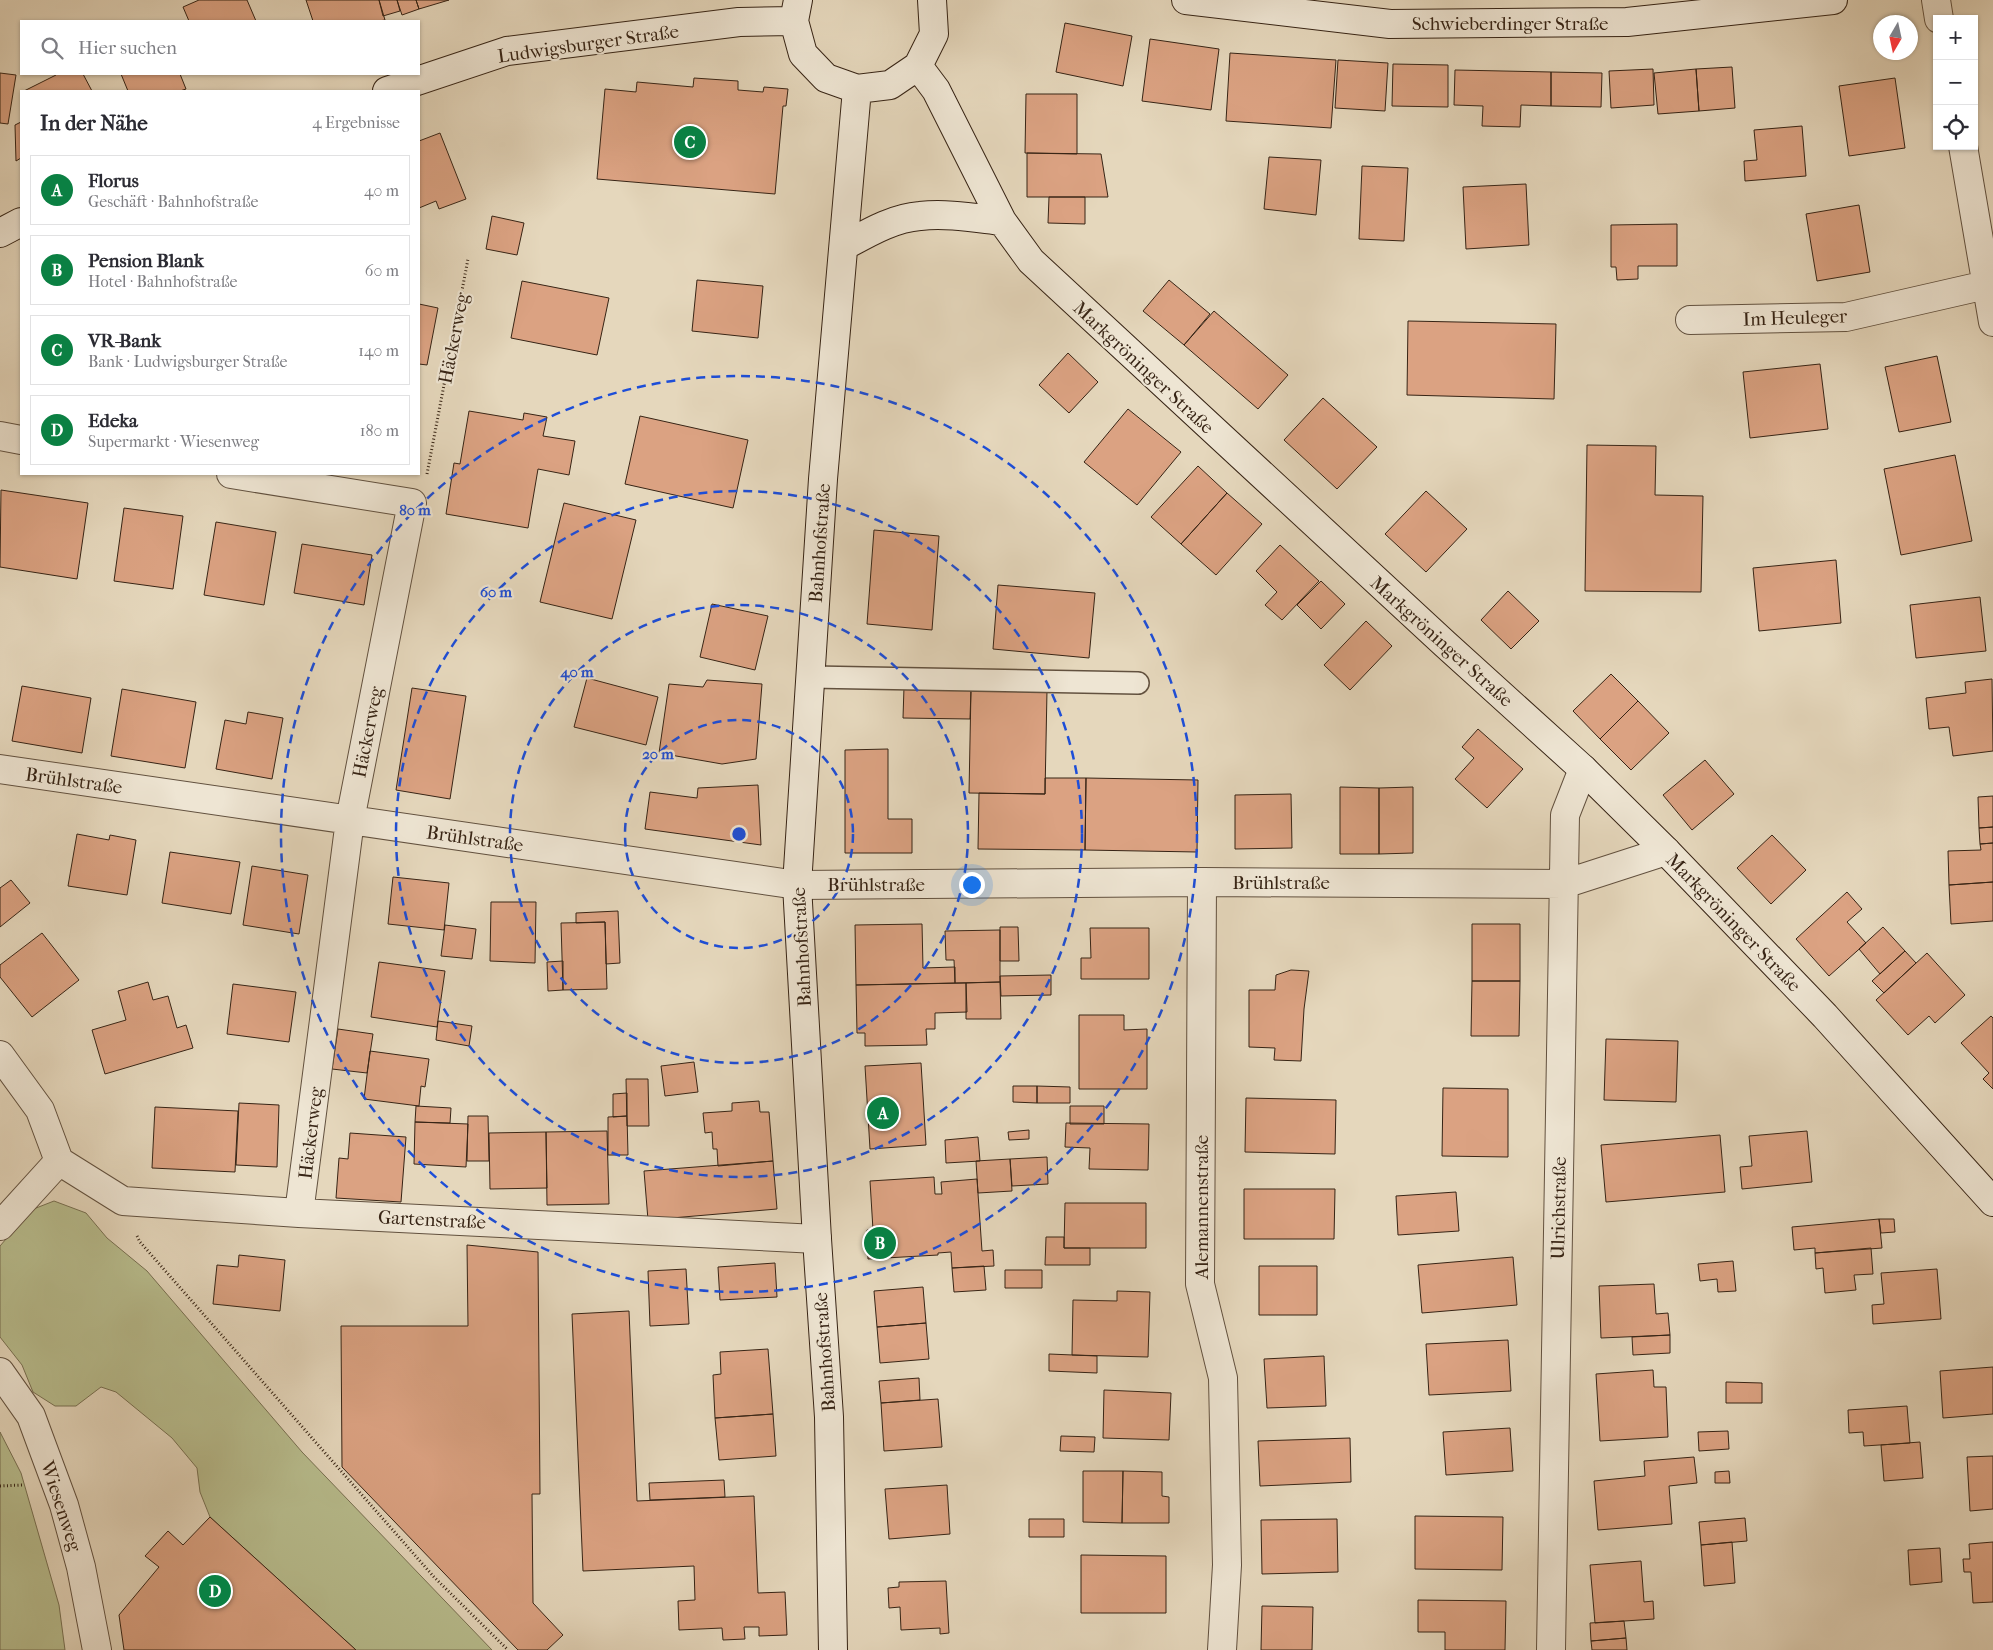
<!DOCTYPE html>
<html lang="de">
<head>
<meta charset="utf-8">
<style>
	:root { --surface:#fff; --page:#f2f2f3; --text:#2b2b33; --muted:#7c7c81; --line:#e1e1e2; --accent:#0b8043 }
	body { margin:0; font-family:"IM FELL French Canon",serif; background:var(--page); color:var(--text) }
	.controls { position:absolute; right:15px; top:15px; display:grid; overflow:hidden; border-radius:0px; box-shadow:0 1px 4px #0004 }
	.controls button { width:45px; height:45px; display:grid; place-items:center; padding:0; border:0; border-bottom:1px solid var(--line); background:var(--surface); color:var(--text); font:25px sans-serif }
	.compass { position:absolute; left:1873px; top:15px; width:45px; height:45px; border-radius:50%; background:var(--surface); box-shadow:0 1px 4px #0004; rotate:189deg }
	.you { position:absolute; left:971px; top:884px; width:18px; height:18px; margin:-12px; border:4px solid #fff; border-radius:50%; background:#1a73e8; box-shadow:0 0 0 8px #1a73e833 }
	.badge { display:grid; place-items:center; width:32px; height:32px; border-radius:50%; background:var(--accent); color:#fff; font-size:16px; font-weight:700 }
	.pin { position:absolute; translate:-50% -50%; border:2px solid #fff; box-shadow:0 1px 5px #0006 }
	.list { margin:0; padding:0; list-style:none }
	h2 { display:flex; justify-content:space-between; align-items:center; height:65px; margin:0; padding:0 20px; font-size:21px }
	h2 small { font-size:16px; font-weight:400; color:var(--muted) }
	.list li { display:grid; grid-template-columns:32px 1fr auto; gap:15px; align-items:center; box-sizing:border-box; height:70px; margin:0 10px 10px; padding:0 10px; border:1px solid var(--line); border-radius:0px }
	.list b { display:block; font-size:19px; white-space:nowrap }
	.list p { margin:0; font-size:16px; white-space:nowrap; color:var(--muted) }
	.list em { font-size:16px; font-style:normal; color:var(--muted) }
	.icon { flex:none; width:28px; height:28px; fill:none; stroke:currentColor; stroke-width:2; stroke-linecap:round; stroke-linejoin:round }
	.map { position:relative; flex:none; width:1993px; height:1650px; overflow:hidden }
	.search { position:absolute; background:var(--surface); box-shadow:0 1px 4px #0004; left:20px; top:20px; width:400px; height:55px; display:flex; align-items:center; gap:12px; box-sizing:border-box; padding:0 18px; border-radius:0px; color:var(--muted); font-size:19px }
	.panel { position:absolute; background:var(--surface); box-shadow:0 1px 4px #0004; left:20px; top:90px; width:400px; height:385px; border-radius:0px }
	.map>svg:first-child { display:block }
	.green { fill:#b8bd8e; stroke:#787052 }
	.building { fill:#dba282; stroke:#372415 }
	.lines { fill:none; stroke-linecap:round; stroke-linejoin:round }
	.lane-casing { stroke:#62513f; stroke-width:24 }
	.street-casing { stroke:#62513f; stroke-width:30 }
	.secondary-casing { stroke:#372415; stroke-width:30 }
	.path { stroke:#372415; stroke-width:3; stroke-dasharray:1 2.5; stroke-linecap:butt }
	.lane { stroke:#eee5d3; stroke-width:21 }
	.street { stroke:#eee5d3; stroke-width:28 }
	.secondary { stroke:#eee5d3; stroke-width:28 }
	.ring { fill:none; stroke:#1d4ed8; stroke-width:2.5; stroke-dasharray:9 6 }
	.labels { text-anchor:middle; stroke-width:4.5; stroke-linejoin:round; paint-order:stroke }
	.street-label { font-size:19px; fill:#372415; stroke:#eee5d3 }
	.centre { fill:#1d4ed8; stroke:#eee5d3; stroke-width:2.5 }
	.ring-label { font-size:15px; text-anchor:middle; font-weight:bold; fill:#1d4ed8; stroke:#eee5d3; stroke-width:4.5; stroke-linejoin:round; paint-order:stroke }
</style>
</head>
<body>
<div class="map">
<svg width="1993" height="1650" viewBox="0 0 1993 1650">
	<rect width="100%" height="100%" fill="#e5d7bc"/>
	<filter id="stains"><feTurbulence type="fractalNoise" baseFrequency=".004" numOctaves="4"/><feColorMatrix values="0 0 0 0 .2 0 0 0 0 .09 0 0 0 0 .02 0 0 0 .5 -.17"/></filter>
	<radialGradient id="worn" r=".72"><stop offset=".6" stop-color="#630" stop-opacity="0"/><stop offset="1" stop-color="#630" stop-opacity=".3"/></radialGradient>
	<path class="green" d="M54,1201L86,1213L107,1238L147,1271L302,1452L492,1650H356L210,1517L200,1492L197,1468L172,1438L116,1392L101,1387L76,1406H55L33,1392L22,1365L0,1337V1246L31,1210Z
		M0,1432L21,1473L59,1605L65,1650H0Z"/>
	<path class="building" d="M199,0H247L256,21H189L183,7Z
		M306,0H379L385,20L379,21H313Z
		M379,0H397L400,11L383,16Z
		M397,0H416L419,9L402,15Z
		M416,0H449L419,9Z
		M1065,23L1132,36L1123,86L1056,72Z
		M1150,39L1219,49L1211,110L1142,101Z
		M1230,53L1336,60L1331,128L1226,121Z
		M1338,60L1388,63L1385,111L1335,108Z
		M1393,64L1448,65V107L1392,106Z
		M1732,67L1735,108L1699,111L1696,69Z
		M1653,69L1654,105L1611,108L1609,71Z
		M1696,69L1699,111L1658,114L1654,73Z
		M1455,70L1551,72V106L1521,105L1520,127L1482,126L1483,106L1454,105Z
		M1551,72L1602,73L1601,107L1551,106Z
		M0,73L16,75L8,124L0,123Z
		M56,74H83L92,91H24L56,75Z
		M121,74H180L186,89L180,91H128Z
		M694,78L738,81V90L763,92L764,87L788,89L786,106H783L775,194L597,179L605,89L636,92L637,82L693,87Z
		M1895,78L1905,148L1849,156L1839,86Z
		M1026,94H1077V154L1025,153Z
		M21,122V158L16,161L15,125Z
		M1802,126L1806,176L1745,181L1744,161L1757,160L1754,130Z
		M440,133L466,199L439,209L436,201L419,208V141Z
		M1027,153L1101,154L1108,197H1027Z
		M1269,157L1321,160L1316,215L1264,209Z
		M1362,166L1408,168L1404,241L1359,239Z
		M1526,184L1529,245L1466,249L1463,187Z
		M1049,197H1085V224L1048,223Z
		M1859,205L1870,272L1817,281L1806,214Z
		M492,216L524,223L517,255L486,249Z
		M1677,224V266H1638V279L1617,280L1616,267H1611V225Z
		M697,280L763,286L758,338L692,331Z
		M1169,280L1210,314L1184,345L1143,311Z
		M522,281L609,298L597,355L511,338Z
		M419,304L438,308L427,365L419,364Z
		M1214,311L1288,375L1258,409L1184,345Z
		M1408,321L1556,324L1554,399L1407,395Z
		M1068,353L1098,382L1069,413L1039,385Z
		M1937,356L1951,422L1899,432L1885,367Z
		M1820,364L1828,429L1750,438L1743,372Z
		M1323,398L1377,447L1337,489L1284,440Z
		M1128,409L1181,452L1137,505L1084,462Z
		M469,411L523,420L524,413L547,417L543,436L575,441L569,475L538,469L528,528L446,514L454,463L460,464Z
		M640,416L748,440L733,508L625,484Z
		M1587,445L1656,446L1655,495L1703,496L1701,592L1585,591Z
		M1955,455L1972,541L1901,555L1884,469Z
		M1198,466L1227,493L1181,544L1151,517Z
		M1,490L88,503L77,579L0,567Z
		M1426,491L1467,529L1426,572L1385,534Z
		M1227,493L1262,524L1216,575L1181,544Z
		M564,503L636,520L612,619L540,602Z
		M124,508L183,516L173,589L114,581Z
		M216,522L276,532L264,605L204,595Z
		M874,530L939,536L932,630L867,624Z
		M302,544L372,555L364,605L294,593Z
		M1280,545L1319,581L1282,620L1265,605L1277,592L1256,571Z
		M1836,560L1841,623L1759,631L1753,568Z
		M1321,581L1345,604L1321,629L1297,605Z
		M998,585L1095,593L1089,658L993,649Z
		M1508,591L1539,621L1511,649L1481,620Z
		M1980,597L1986,651L1916,658L1910,605Z
		M712,604L768,616L755,670L700,657Z
		M1366,621L1392,646L1350,690L1324,665Z
		M1611,674L1638,701L1600,739L1573,711Z
		M587,678L658,697L646,745L574,727Z
		M1992,679L1993,751L1953,756L1949,727L1929,729L1926,698L1966,693L1965,682Z
		M707,680L762,684L756,759L722,764L659,753L669,684L703,687Z
		M22,686L91,698L82,753L12,741Z
		M904,687L971,689L970,719L903,718Z
		M412,688L466,696L450,799L396,790Z
		M122,689L196,702L185,768L111,756Z
		M971,689L1047,690L1045,794L969,793Z
		M1638,701L1669,733L1631,770L1600,739Z
		M248,712L283,718L272,779L216,769L225,720L246,724Z
		M1478,729L1523,769L1487,808L1455,779L1474,758L1462,747Z
		M888,749V819H912V853H845V750Z
		M1705,760L1734,794L1692,830L1663,795Z
		M1045,778H1086L1085,850L978,849L979,793L1045,794Z
		M1086,778L1198,780L1197,852L1085,850Z
		M758,785L761,845L645,829L650,792L697,798L698,788Z
		M1340,787L1379,788V854H1340Z
		M1413,787V853L1379,854V788Z
		M1291,794L1292,848L1235,849V795Z
		M1993,796V827L1979,828L1978,797Z
		M1993,827V843L1980,844L1979,828Z
		M77,834L109,840L110,835L136,840L127,895L68,886Z
		M1772,835L1806,870L1771,904L1737,868Z
		M1993,843V882L1949,885L1948,851L1981,850L1980,844Z
		M170,852L240,862L231,914L162,903Z
		M252,866L308,875L299,934L243,925Z
		M393,877L449,883L444,930L388,924Z
		M11,880L30,903L0,927V888Z
		M1993,882V921L1951,924L1949,885Z
		M1847,892L1862,909L1847,922L1866,943L1829,976L1796,939Z
		M491,902H536L535,963L490,961Z
		M618,911L620,963L606,964L605,922L576,923V913Z
		M605,922L607,989L563,990L561,923Z
		M922,924L923,968L955,967V983L856,985L855,925Z
		M1472,924H1520V981H1472Z
		M445,925L476,929L472,959L441,956Z
		M1000,927H1018L1019,961H1000Z
		M1883,927L1905,951L1880,974L1859,949Z
		M1090,928H1149V979H1081V958H1091Z
		M1000,930V982L955,983L954,960H946L945,931Z
		M42,933L79,980L32,1017L0,977V965Z
		M1905,951L1916,963L1884,993L1872,981Z
		M1927,953L1965,995L1935,1023L1929,1016L1908,1035L1876,1000Z
		M563,961V990L548,991L547,962Z
		M379,962L445,971L437,1027L371,1017Z
		M1291,970L1309,971L1304,1009L1301,1061L1274,1060L1275,1048L1249,1047V990H1275L1276,975Z
		M1051,975V995L1001,996L1000,976Z
		M1472,981H1520L1519,1036H1471Z
		M148,982L153,1000L168,996L177,1028L186,1025L193,1048L105,1074L92,1030L126,1020L118,991Z
		M1000,982L1001,1019H966V983Z
		M966,983L967,1012L935,1013V1029H926L927,1045L865,1046V1033H857L856,985Z
		M233,984L296,992L289,1042L227,1034Z
		M1079,1015H1124V1030L1147,1029V1089H1079Z
		M1991,1016L1993,1018V1089L1983,1079L1989,1073L1961,1043Z
		M438,1021L472,1026L469,1046L436,1040Z
		M338,1029L373,1034L367,1073L332,1069Z
		M1606,1039L1678,1041L1676,1102L1604,1100Z
		M370,1051L429,1059L425,1087L421,1086L419,1106L364,1099Z
		M694,1062L698,1092L665,1096L661,1066Z
		M921,1063L926,1145L870,1149L865,1066Z
		M626,1079H648L649,1126H627Z
		M1013,1086H1037V1103L1013,1102Z
		M1037,1086L1070,1087V1103H1037Z
		M1443,1088L1508,1089V1157L1442,1156Z
		M627,1093V1116L613,1117V1094Z
		M1246,1098L1336,1100L1335,1154L1245,1152Z
		M759,1101L760,1112H769L773,1161L718,1166L717,1149H713L712,1132L705,1133L703,1113L732,1111V1103Z
		M239,1103L279,1105L277,1167L236,1165Z
		M416,1106L451,1108L450,1123L415,1122Z
		M1070,1106H1104V1124H1070Z
		M155,1107L238,1111L235,1172L152,1168Z
		M468,1116H488L489,1161H467Z
		M627,1116L628,1155H608V1117Z
		M415,1122L468,1124L466,1167L414,1164Z
		M1066,1123L1149,1124L1148,1170L1089,1169L1090,1148L1065,1147Z
		M1029,1130V1139L1009,1140L1008,1132Z
		M607,1131L609,1204L547,1205L546,1132Z
		M1807,1131L1812,1182L1742,1189L1740,1167L1752,1166L1749,1136Z
		M546,1132L547,1188L490,1189L489,1133Z
		M350,1133L406,1137L401,1202L336,1198L339,1158L348,1159Z
		M1720,1135L1725,1192L1606,1202L1601,1145Z
		M978,1137L980,1161L946,1163L945,1140Z
		M1047,1157L1048,1184L1012,1186L1010,1159Z
		M1010,1159L1012,1191L978,1193L976,1161Z
		M773,1161L777,1209L648,1220L644,1171Z
		M934,1177L935,1194H942L941,1182L977,1179L982,1251L993,1250L994,1266L952,1268L951,1252L938,1253V1255L868,1259L867,1230H873L870,1181Z
		M1244,1189H1335L1334,1239H1244Z
		M1456,1192L1459,1231L1398,1235L1396,1196Z
		M1065,1203H1146V1248H1064Z
		M1879,1219H1894L1895,1232L1881,1233Z
		M1879,1219L1882,1248L1815,1253V1248L1794,1250L1792,1227Z
		M1046,1237H1064V1248H1090V1265H1045Z
		M467,1245L538,1252L540,1494H532L533,1603L563,1635L547,1650H518L342,1467L341,1326H468Z
		M1871,1248L1873,1274L1854,1275L1856,1290L1825,1293L1823,1268L1816,1269L1815,1253Z
		M239,1255L285,1260L280,1311L213,1304L217,1265L238,1267Z
		M1513,1257L1517,1305L1422,1313L1418,1265Z
		M1733,1261L1736,1291L1718,1292L1717,1279L1700,1281L1698,1264Z
		M775,1263L777,1297L720,1300L718,1267Z
		M984,1266L986,1290L954,1292L952,1268Z
		M1259,1266H1317V1315H1259Z
		M686,1269L689,1324L650,1326L648,1271Z
		M1937,1269L1941,1319L1873,1324L1872,1305L1884,1304L1881,1273Z
		M1005,1270H1042V1288H1005Z
		M1654,1284L1656,1314L1668,1313L1670,1335L1601,1338L1599,1286Z
		M923,1287L926,1323L877,1327L874,1291Z
		M1117,1291L1150,1292L1148,1357L1072,1355L1073,1300L1117,1301Z
		M629,1311L637,1501L754,1496L758,1593L785,1592L787,1635L759,1636V1627H744L745,1639L723,1640L722,1628L679,1630L678,1601L695,1600L694,1566L583,1571L572,1314Z
		M926,1323L929,1359L880,1363L877,1327Z
		M1670,1335V1353L1633,1355L1632,1337Z
		M1508,1340L1511,1391L1429,1395L1426,1344Z
		M768,1349L773,1414L715,1418L713,1375L721,1374L720,1352Z
		M1049,1354L1097,1356V1373L1049,1371Z
		M1324,1356L1326,1406L1267,1408L1264,1359Z
		M1993,1367V1414L1943,1418L1940,1371Z
		M1653,1370L1654,1387H1666L1668,1437L1600,1441L1596,1374Z
		M919,1378L920,1400L881,1403L879,1381Z
		M1726,1382L1762,1383V1403H1726Z
		M1104,1390L1171,1393L1169,1440L1103,1438Z
		M938,1399L942,1447L884,1451L881,1403Z
		M1907,1406L1910,1443L1864,1446L1863,1432L1849,1433L1848,1410Z
		M773,1414L776,1456L719,1460L715,1418Z
		M1510,1428L1513,1471L1446,1475L1443,1432Z
		M1728,1431L1729,1449L1699,1451L1698,1432Z
		M1061,1436L1095,1437L1094,1452L1060,1451Z
		M1350,1438L1351,1482L1260,1486L1258,1441Z
		M1920,1442L1923,1478L1884,1481L1881,1445Z
		M1993,1456V1509L1970,1511L1967,1457Z
		M1694,1457L1697,1483L1669,1486L1672,1524L1598,1530L1594,1481L1645,1476L1644,1461Z
		M1083,1471H1123L1122,1523L1083,1522Z
		M1123,1471L1162,1472V1496L1169,1497V1523H1122Z
		M1729,1471L1730,1483H1715V1472Z
		M724,1480L725,1497L650,1500L649,1483Z
		M947,1485L950,1534L889,1539L885,1489Z
		M1415,1516L1503,1517L1502,1570L1415,1569Z
		M210,1517L356,1650H124L119,1615L159,1567L145,1556L168,1531L183,1545Z
		M1745,1518L1747,1541L1701,1545L1699,1522Z
		M1029,1519H1064V1537H1029Z
		M1337,1519L1338,1572L1262,1574L1261,1520Z
		M1732,1542L1735,1583L1704,1586L1701,1545Z
		M1993,1542V1602L1973,1603L1971,1572H1964L1963,1559H1970L1969,1544Z
		M1940,1548L1942,1582L1910,1585L1908,1550Z
		M1081,1555L1166,1556V1613H1081Z
		M1641,1561L1644,1602L1653,1601L1654,1619L1595,1623L1590,1565Z
		M946,1581L949,1633L940,1634V1628L901,1630L900,1607L889,1608L888,1588L899,1587V1582Z
		M1418,1600L1506,1601L1505,1650H1445V1632H1418Z
		M1262,1606L1313,1607L1312,1650H1261Z
		M1624,1621L1626,1638L1591,1641L1590,1623Z
		M1626,1638L1627,1650H1592L1591,1641Z"/>
	<g class="lines">
		<defs>
			<path id="lane" d="M811,677L1138,683"/>
			<path id="street" d="M1936,0L1939,19
				M1963,146L1993,322
				M1690,320L1846,317L1986,285
				M0,436L21,440
				M231,474L412,503L350,820L299,1213
				M0,769L797,885L1202,882L1564,884L1666,851
				M1202,882L1200,1284L1223,1378L1227,1565L1222,1650
				M0,1055L40,1110L59,1161
				M59,1161L123,1201L299,1213L817,1239
				M0,1226L59,1161
				M0,1372L31,1416L64,1505L81,1567L97,1650
				M1551,1650L1565,815L1583,769"/>
			<path id="secondary" d="M798,0L794,21L803,54L826,78L857,89L890,85L918,66L934,34L932,0
				M1186,0L1390,24L1627,22L1833,0
				M918,66L936,90L1002,221L1031,261L1445,644L1583,769L1666,851L1825,1016L1993,1202
				M387,91L507,51L739,22L794,21
				M0,233L21,222
				M844,246C868,233 893,218 920,216C947,213 975,218 1002,221
				M833,1650L829,1417L817,1239L797,885L823,479L857,89"/>
		</defs>
		<use href="#lane" class="lane-casing"/>
		<use href="#street" class="street-casing"/>
		<use href="#secondary" class="secondary-casing"/>
		<path class="path" d="M427,474L468,259
			M137,1236L140,1242L434,1577L508,1650
			M0,1486L22,1485"/>
		<use href="#lane" class="lane"/>
		<use href="#street" class="street"/>
		<use href="#secondary" class="secondary"/>
	</g>
	<g class="ring">
		<circle cx="739" cy="834" r="114"/>
		<circle cx="739" cy="834" r="229"/>
		<circle cx="739" cy="834" r="343"/>
		<circle cx="739" cy="834" r="458"/>
	</g>
	<g class="labels">
		<g class="street-label">
			<text x="1510" y="30">Schwieberdinger Straße</text>
			<text transform="translate(588 43) rotate(-8)" y="7">Ludwigsburger Straße</text>
			<text transform="translate(1795 317) rotate(-2)" y="7">Im Heuleger</text>
			<text transform="translate(453 338) rotate(-79)" y="7">Häckerweg</text>
			<text transform="translate(1144 367) rotate(43)" y="7">Markgröninger Straße</text>
			<text transform="translate(819 543) rotate(-86)" y="7">Bahnhofstraße</text>
			<text transform="translate(1442 641) rotate(42)" y="7">Markgröninger Straße</text>
			<text transform="translate(367 732) rotate(-79)" y="7">Häckerweg</text>
			<text transform="translate(74 780) rotate(8)" y="7">Brühlstraße</text>
			<text transform="translate(475 838) rotate(8)" y="7">Brühlstraße</text>
			<text x="1281" y="889">Brühlstraße</text>
			<text x="876" y="891">Brühlstraße</text>
			<text transform="translate(1734 922) rotate(46)" y="7">Markgröninger Straße</text>
			<text transform="translate(801 947) rotate(-93)" y="7">Bahnhofstraße</text>
			<text transform="translate(310 1133) rotate(-83)" y="7">Häckerweg</text>
			<text transform="translate(1201 1207) rotate(-90)" y="7">Alemannenstraße</text>
			<text transform="translate(1558 1208) rotate(-89)" y="7">Ulrichstraße</text>
			<text transform="translate(432 1219) rotate(3)" y="7">Gartenstraße</text>
			<text transform="translate(824 1352) rotate(-94)" y="7">Bahnhofstraße</text>
			<text transform="translate(62 1506) rotate(72)" y="7">Wiesenweg</text>
		</g>
	</g>
	<circle cx="739" cy="834" r="8" class="centre"/>
	<g class="ring-label">
		<text x="415" y="515">80 m</text>
		<text x="496" y="597">60 m</text>
		<text x="577" y="677">40 m</text>
		<text x="658" y="759">20 m</text>
	</g>
	<rect width="100%" height="100%" filter="url(#stains)"/>
	<rect width="100%" height="100%" fill="url(#worn)"/>
</svg>
<div class="controls">
<button>+</button>
<button>−</button>
<button><svg class="icon" aria-label="locate" viewBox="0 0 24 24"><circle cx="12" cy="12" r="6"/><path d="M12 2v4M12 18v4M2 12h4M18 12h4"/></svg></button>
</div>
<svg class="compass" viewBox="-18 -18 36 36"><path d="M0-13l5 13h-10z" fill="#e53935"/><path d="M0 13l5-13h-10z" fill="#7c7c81"/></svg>
<div class="you"></div>
<div class="pin badge" style="left:883px;top:1113px">A</div>
<div class="pin badge" style="left:880px;top:1243px">B</div>
<div class="pin badge" style="left:690px;top:142px">C</div>
<div class="pin badge" style="left:215px;top:1591px">D</div>
<div class="search"><svg class="icon" aria-label="search" viewBox="0 0 24 24"><circle cx="10" cy="10" r="6"/><path d="M15 15l6 6"/></svg>Hier suchen</div>
<section class="panel">
<h2>In der Nähe<small>4 Ergebnisse</small></h2>
<ul class="list">
<li><span class="badge">A</span><div><b>Florus</b><p>Geschäft · Bahnhofstraße</p></div><em>40 m</em></li>
<li><span class="badge">B</span><div><b>Pension Blank</b><p>Hotel · Bahnhofstraße</p></div><em>60 m</em></li>
<li><span class="badge">C</span><div><b>VR-Bank</b><p>Bank · Ludwigsburger Straße</p></div><em>140 m</em></li>
<li><span class="badge">D</span><div><b>Edeka</b><p>Supermarkt · Wiesenweg</p></div><em>180 m</em></li>
</ul>
</section>
</div>
</body>
</html>
